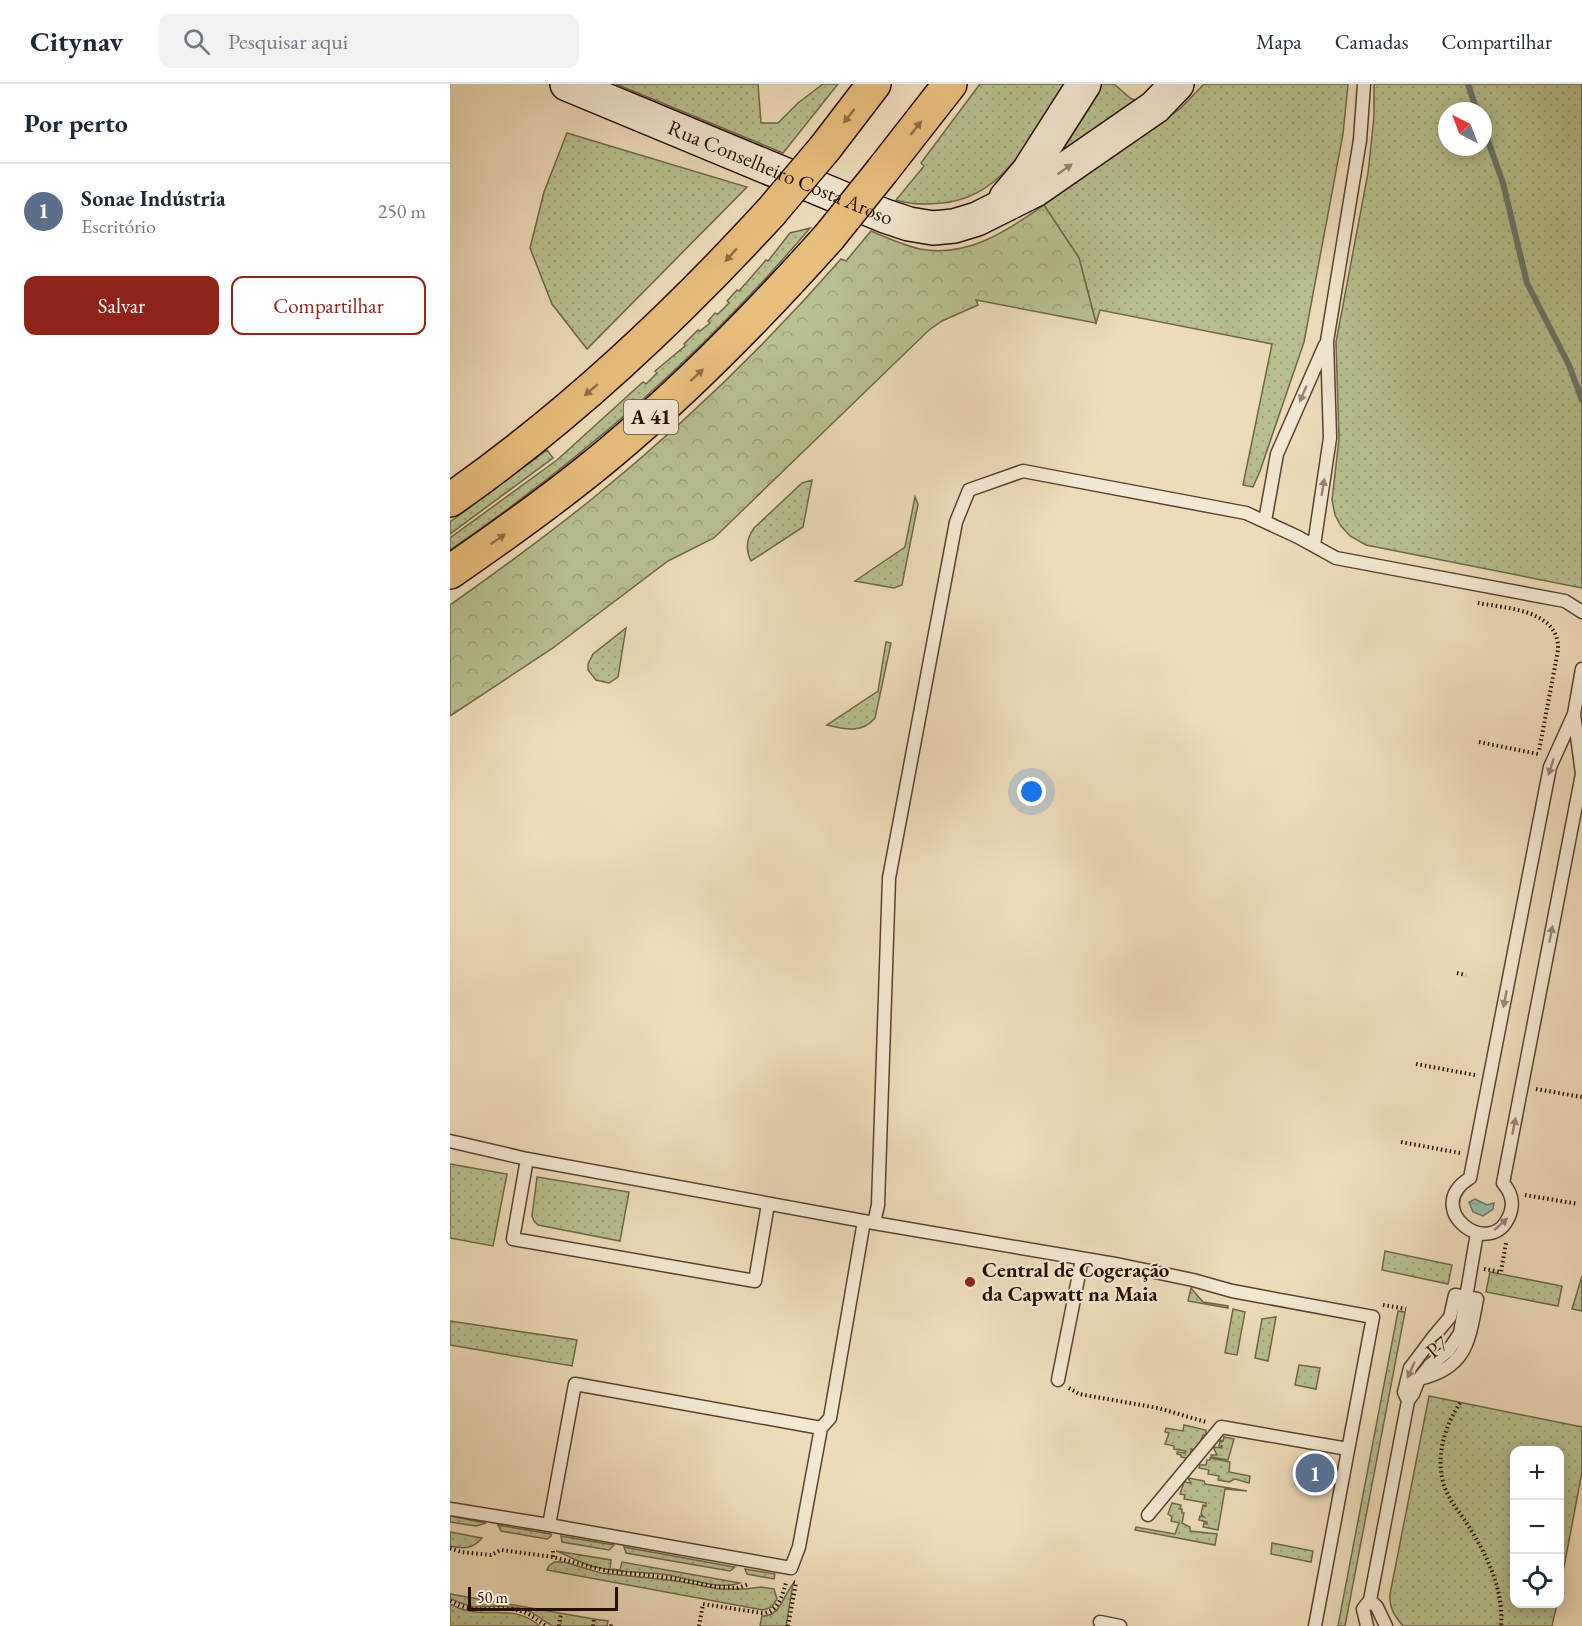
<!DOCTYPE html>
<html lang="pt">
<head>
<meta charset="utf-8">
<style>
	:root { --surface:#fff; --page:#f2f2f3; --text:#1f2937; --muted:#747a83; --line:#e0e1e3; --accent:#8f2418 }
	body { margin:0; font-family:"EB Garamond",serif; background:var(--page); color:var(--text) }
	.controls { position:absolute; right:18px; bottom:18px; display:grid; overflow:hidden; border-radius:12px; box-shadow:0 3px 15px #0003 }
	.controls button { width:54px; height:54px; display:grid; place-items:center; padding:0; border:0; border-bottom:2px solid var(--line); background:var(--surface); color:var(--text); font:30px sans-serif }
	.compass { position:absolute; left:988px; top:18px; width:54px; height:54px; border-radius:50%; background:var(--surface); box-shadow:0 3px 15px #0003; rotate:318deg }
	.scale { position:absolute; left:18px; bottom:15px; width:150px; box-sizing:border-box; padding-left:6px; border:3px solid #280d01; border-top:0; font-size:16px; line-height:21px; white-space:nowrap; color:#280d01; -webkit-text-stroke:4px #f4e8d2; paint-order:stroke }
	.you { position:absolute; left:582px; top:708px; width:21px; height:21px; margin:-15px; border:4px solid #fff; border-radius:50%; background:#1a73e8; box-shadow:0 0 0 9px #1a73e833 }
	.badge { display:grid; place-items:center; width:39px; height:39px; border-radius:50%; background:var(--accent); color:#fff; font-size:20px; font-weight:700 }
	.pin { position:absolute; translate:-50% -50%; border:3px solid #fff; box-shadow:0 2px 6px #0006 }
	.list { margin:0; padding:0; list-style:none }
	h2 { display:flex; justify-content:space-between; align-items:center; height:78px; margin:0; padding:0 24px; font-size:26px }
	h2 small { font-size:20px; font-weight:400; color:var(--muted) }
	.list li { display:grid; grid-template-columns:39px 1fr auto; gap:18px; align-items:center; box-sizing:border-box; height:96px; padding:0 24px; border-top:2px solid var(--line) }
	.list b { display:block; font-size:22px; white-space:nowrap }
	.list p { margin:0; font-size:20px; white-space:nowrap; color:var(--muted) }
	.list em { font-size:20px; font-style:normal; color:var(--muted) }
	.actions { display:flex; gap:12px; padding:18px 24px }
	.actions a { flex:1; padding:14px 0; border:2px solid var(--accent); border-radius:12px; text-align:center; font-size:21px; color:var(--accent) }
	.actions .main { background:var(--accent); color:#fff }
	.icon { flex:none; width:33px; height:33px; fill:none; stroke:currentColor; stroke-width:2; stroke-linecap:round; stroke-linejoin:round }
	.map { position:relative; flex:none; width:1132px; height:1542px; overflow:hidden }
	header { display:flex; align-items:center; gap:36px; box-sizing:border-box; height:84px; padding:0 30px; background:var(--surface); border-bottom:2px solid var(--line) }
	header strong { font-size:28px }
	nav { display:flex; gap:33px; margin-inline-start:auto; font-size:21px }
	.search { width:420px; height:54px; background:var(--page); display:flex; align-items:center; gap:15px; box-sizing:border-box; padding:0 21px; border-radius:12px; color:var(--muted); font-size:22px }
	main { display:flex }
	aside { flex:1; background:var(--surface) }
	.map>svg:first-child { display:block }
	.green { fill:url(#green-dots); stroke:#706648; stroke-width:1.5; fill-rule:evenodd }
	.forest { fill:url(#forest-crowns); stroke:#706648; stroke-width:1.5 }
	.water { fill:url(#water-waves); stroke:#6c7669; stroke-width:1.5 }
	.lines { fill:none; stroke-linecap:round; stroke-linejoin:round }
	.stream { stroke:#6c7669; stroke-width:6 }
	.lane-casing { stroke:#5a412f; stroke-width:15 }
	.secondary-casing { stroke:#280d01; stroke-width:36 }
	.highway-casing { stroke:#280d01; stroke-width:36 }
	.path { stroke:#280d01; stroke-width:4; stroke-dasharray:1.5 3; stroke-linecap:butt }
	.lane { stroke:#f4e8d2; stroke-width:12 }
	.secondary { stroke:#f4e8d2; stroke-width:33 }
	.highway { stroke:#e7be7c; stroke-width:33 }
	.highway-bridge-casing { stroke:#280d01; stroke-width:36; stroke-linecap:butt }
	.highway-bridge { stroke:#e7be7c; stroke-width:33 }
	.oneway { fill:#916e45 }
	.oneway2 { fill:#988574 }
	.poi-dot { fill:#8f2418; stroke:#f4e8d2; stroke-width:2 }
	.labels { text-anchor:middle; stroke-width:4.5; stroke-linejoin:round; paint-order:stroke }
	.shield { fill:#f4e8d2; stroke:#654f40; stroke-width:1.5 }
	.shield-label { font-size:20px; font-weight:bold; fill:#280d01 }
	.street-label { font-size:21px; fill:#280d01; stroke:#f4e8d2 }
	.poi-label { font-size:21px; font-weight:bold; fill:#280d01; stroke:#f4e8d2; text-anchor:start }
</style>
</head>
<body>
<header>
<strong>Citynav</strong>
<div class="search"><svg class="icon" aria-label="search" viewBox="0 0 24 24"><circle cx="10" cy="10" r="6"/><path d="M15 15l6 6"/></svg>Pesquisar aqui</div>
<nav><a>Mapa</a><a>Camadas</a><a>Compartilhar</a></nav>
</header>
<main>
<aside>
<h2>Por perto<small></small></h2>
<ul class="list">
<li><span class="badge" style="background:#5c6f8a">1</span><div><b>Sonae Indústria</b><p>Escritório</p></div><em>250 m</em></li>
</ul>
<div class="actions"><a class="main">Salvar</a><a>Compartilhar</a></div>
</aside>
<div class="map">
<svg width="1132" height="1542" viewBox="0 0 1132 1542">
	<defs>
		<pattern id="green-dots" width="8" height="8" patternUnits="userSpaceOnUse" patternTransform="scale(1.5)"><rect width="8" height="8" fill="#b9c08f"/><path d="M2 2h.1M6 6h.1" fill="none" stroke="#9fa47a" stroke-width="1.8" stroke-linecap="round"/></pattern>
		<pattern id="forest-crowns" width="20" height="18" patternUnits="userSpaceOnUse" patternTransform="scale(1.5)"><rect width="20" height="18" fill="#b9c08f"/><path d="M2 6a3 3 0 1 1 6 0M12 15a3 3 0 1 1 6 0" fill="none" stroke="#9fa47a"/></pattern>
		<pattern id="water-waves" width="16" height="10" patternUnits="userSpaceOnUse" patternTransform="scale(1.5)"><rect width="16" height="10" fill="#99bcaf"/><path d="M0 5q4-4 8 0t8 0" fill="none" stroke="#84a095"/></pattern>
	</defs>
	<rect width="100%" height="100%" fill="#eedcb9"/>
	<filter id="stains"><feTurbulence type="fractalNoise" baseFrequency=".00333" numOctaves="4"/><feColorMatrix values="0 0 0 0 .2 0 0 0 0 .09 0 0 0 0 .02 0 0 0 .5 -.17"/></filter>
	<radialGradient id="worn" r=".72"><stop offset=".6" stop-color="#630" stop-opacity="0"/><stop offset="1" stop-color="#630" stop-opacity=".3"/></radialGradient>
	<path class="green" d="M166,0H308L311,39H328L348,19L373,0H388L333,69Z
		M530,0H614C583,48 557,113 492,119C476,121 462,121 446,116L474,82L471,79Z
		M644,0H664L680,14L687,17L587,89Z
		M754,0H898L893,50L854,258L810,387L803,403L793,401L822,260L650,226L646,239L629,174L594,121L731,24Z
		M924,0H1132V504L916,461L900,452L891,442L885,431L882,416L889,355L886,258L918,89L924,33ZM997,27H1033V63H997Z
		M117,49L297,103L137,265L102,220L80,164L94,108Z
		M360,144C256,267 133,375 0,466V454L107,376L193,298L196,300L207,289L205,287L235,262L234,260L248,246L250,247L260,239L258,237L265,229L268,230L279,219L277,217L287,206L289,207L316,176L318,177L340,149Z
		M97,366L103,374L0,450V438Z
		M362,396L353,443L301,477C295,465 296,455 304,444L352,399Z
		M465,413L468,420L452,501L444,504L405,497L455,463Z
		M176,544L168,593L159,599L146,596L138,586V580L143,570Z
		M436,558L441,559L425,634C412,650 394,645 377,641L428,607Z
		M0,1080L57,1090L43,1162L0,1154Z
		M87,1093L179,1108L170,1157L88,1141L84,1137L82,1132Z
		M935,1167L1002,1181L998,1200L932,1186Z
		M1040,1188L1112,1202L1108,1222L1036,1208Z
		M1132,1192V1227L1122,1225Z
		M741,1204L753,1218L778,1222V1224L738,1217Z
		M783,1225L795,1228L787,1271L775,1269Z
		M948,1227L955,1228L895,1542H888Z
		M826,1233L818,1277L805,1274L812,1235Z
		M0,1237L127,1256L122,1282L0,1261Z
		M849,1281L870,1284L866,1305L845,1301Z
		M979,1312L1132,1343V1388L1110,1504V1366H1064V1520H1107L1102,1542H953C944,1531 939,1524 940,1510Z
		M734,1341L756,1346V1351H753L747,1366L741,1365V1375L731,1373V1371L727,1370V1368L735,1369L736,1367L724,1365V1362L715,1360L719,1349L715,1348L716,1344L733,1347Z
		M774,1353L784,1355L778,1376L761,1373V1371H767L763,1363L772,1364V1362H769L770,1356L773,1357Z
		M760,1374L780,1378L779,1388L800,1392L799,1399L785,1395L779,1398L768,1396L769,1392L758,1390L759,1386L749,1384L750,1381H756L757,1376H760Z
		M738,1394L754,1397L755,1400L797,1407L775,1405L768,1446L753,1443L754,1439L757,1440V1438L749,1436L750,1432L754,1433L751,1430L753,1421L756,1422V1419L734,1415L735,1411L730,1410L734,1398L741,1399Z
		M722,1419L731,1421L730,1425H732V1429H734L732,1439L740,1443V1447L767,1450L765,1461L685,1446L686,1443L725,1450L729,1439L721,1437L722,1433L718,1430Z
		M0,1432L36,1439L26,1442L0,1438Z
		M48,1441L101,1450V1452L97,1455L51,1447Z
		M0,1448L32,1454C23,1465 14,1465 0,1462Z
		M111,1452L164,1461L159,1466L112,1458Z
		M822,1459L863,1467L861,1478L821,1470Z
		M174,1463L284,1483H285L280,1487L176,1469Z
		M106,1467L161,1476L160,1485L170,1486L172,1478L290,1499C269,1507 233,1492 211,1490C189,1488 167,1488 145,1483C132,1480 119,1472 106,1467Z
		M104,1478H114L151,1489L227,1497L269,1505H295L311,1503L324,1505L327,1515L322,1523L313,1526L97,1486L99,1482Z
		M295,1485L325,1490L324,1495L297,1490Z
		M343,1500L336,1542H310L312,1532C330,1533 333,1512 343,1500Z
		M0,1510L144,1535L158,1537L157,1542H102L81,1528L69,1524L51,1522L22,1523L0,1515Z
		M0,1520C32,1539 59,1516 90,1542H0Z"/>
	<path class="forest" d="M594,121L629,174L646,239L526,216L528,221L492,237L479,246L264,454L218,477L103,564L0,632V521C48,487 96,452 142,415C232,342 315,262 391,175L396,177L421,147C437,154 453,161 470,165C518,174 556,147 594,121Z"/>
	<path class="water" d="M1025,1115L1037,1121L1044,1119L1043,1125L1033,1132L1023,1128L1019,1118Z"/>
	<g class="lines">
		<path class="stream" d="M1018,0L1027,27
			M1033,43L1053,99L1077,199L1119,281L1132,316"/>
		<defs>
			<path id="lane" d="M815,437L827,370L875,261
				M864,461L880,354L877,257L910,56L914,0
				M1124,630L1132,690L1053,1099C1061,1108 1064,1119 1060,1130C1042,1179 970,1125 1020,1094L1100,683L1124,630L1132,585
				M0,1057L77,1075L424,1139L671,1181L743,1196L782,1207L923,1233L865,1542
				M77,1075L63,1155L305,1197L318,1120
				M424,1139L428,1121L439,794L506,438L519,406L573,387L796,429L848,453L886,474L1115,517L1132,528
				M608,1296L632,1175
				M958,1317L954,1308L960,1284L984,1252L1000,1233L1005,1211L1027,1215C1019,1257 1017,1284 969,1295
				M371,1344L125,1300L99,1441L341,1484L349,1463L371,1344L380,1334L414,1137
				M0,1425L99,1441
				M698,1431L771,1343L898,1365
				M920,1516L927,1523L936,1542
				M650,1538L670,1542
				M917,1542L913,1525L920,1516L958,1317L963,1310L969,1295L980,1281L998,1267L1010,1249L1027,1149"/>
			<g id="secondary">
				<path id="s1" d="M117,0L435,132L459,140L483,144L504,142L527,135L585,106L705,23L727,0"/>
				<path d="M556,114L578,88L634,0"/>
			</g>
			<path id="highway" d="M375,64L424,0
				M432,87L500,0
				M0,416C119,333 223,235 321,128
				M0,488C55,450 110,411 161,368C240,302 311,229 379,153"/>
		</defs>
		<use href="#lane" class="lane-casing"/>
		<use href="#secondary" class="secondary-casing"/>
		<use href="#highway" class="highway-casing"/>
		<path class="path" d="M1028,519C1056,524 1110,526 1108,566L1089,667
			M1029,658L1088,670
			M1007,889L1016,891
			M966,980L1025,991
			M1086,1005L1132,1013
			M951,1058L1010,1069
			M1075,1111L1128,1120
			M1034,1185L1051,1188L1056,1159
			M933,1221L956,1225
			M619,1304L629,1310L708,1324L756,1338
			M1010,1319C995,1342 986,1370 993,1398C997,1413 1007,1425 1016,1438C1036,1469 1054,1505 1051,1542
			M0,1464L11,1468L41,1471L51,1466L103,1473L158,1487L221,1494L267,1503L287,1504L299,1500
			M103,1473V1466
			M0,1517C26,1531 35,1522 61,1525C75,1526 85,1534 96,1542
			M109,1542L111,1529
			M143,1542L144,1535
			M161,1542L162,1538
			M249,1542L253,1520L312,1529C328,1529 332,1512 336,1499
			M338,1542L346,1499L343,1498"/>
		<use href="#lane" class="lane"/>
		<use href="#secondary" class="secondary"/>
		<use href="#highway" class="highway"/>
		<defs>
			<path id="highway-bridge" d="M321,128L375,64
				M379,153L432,87"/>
		</defs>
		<use href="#highway-bridge" class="highway-bridge-casing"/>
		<use href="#highway-bridge" class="highway-bridge"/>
	</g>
	<defs><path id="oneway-solid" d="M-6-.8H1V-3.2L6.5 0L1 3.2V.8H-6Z" transform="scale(1.5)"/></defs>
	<g class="oneway">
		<use href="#oneway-solid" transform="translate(399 32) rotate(128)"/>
		<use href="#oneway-solid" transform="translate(466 44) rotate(-52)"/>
		<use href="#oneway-solid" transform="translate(281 171) rotate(132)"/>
		<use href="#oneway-solid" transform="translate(247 291) rotate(-43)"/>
		<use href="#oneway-solid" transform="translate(141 306) rotate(139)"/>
		<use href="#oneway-solid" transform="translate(48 455) rotate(-35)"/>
	</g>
	<g class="oneway2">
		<use href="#oneway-solid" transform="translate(615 85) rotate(-35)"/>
		<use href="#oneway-solid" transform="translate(853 310) rotate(113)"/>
		<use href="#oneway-solid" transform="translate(873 403) rotate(-81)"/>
		<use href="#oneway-solid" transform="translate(1101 683) rotate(108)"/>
		<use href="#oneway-solid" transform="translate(1101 850) rotate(-79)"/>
		<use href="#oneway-solid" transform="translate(1055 915) rotate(101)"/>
		<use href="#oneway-solid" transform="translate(1064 1042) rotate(-79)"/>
		<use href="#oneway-solid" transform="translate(1051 1140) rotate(-42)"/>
		<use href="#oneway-solid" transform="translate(961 1286) rotate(114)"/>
	</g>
	<circle class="poi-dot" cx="520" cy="1198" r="6"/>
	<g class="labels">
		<rect class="shield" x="174" y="316" width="54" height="34" rx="4.5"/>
		<g class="shield-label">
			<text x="201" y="340">A 41</text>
		</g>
		<g class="street-label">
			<text dy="7" stroke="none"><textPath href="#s1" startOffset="231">Rua Conselheiro Costa Aroso</textPath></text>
			<text transform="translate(987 1263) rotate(-40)" y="7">P7</text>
		</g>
		<g class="poi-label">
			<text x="532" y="1193">Central de Cogeração<tspan x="532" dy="24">da Capwatt na Maia</tspan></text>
		</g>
	</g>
	<rect width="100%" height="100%" filter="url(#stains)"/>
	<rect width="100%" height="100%" fill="url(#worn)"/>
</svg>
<div class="controls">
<button>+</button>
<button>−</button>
<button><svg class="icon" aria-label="locate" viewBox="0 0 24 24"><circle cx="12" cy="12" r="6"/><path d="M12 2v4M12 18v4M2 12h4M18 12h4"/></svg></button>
</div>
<svg class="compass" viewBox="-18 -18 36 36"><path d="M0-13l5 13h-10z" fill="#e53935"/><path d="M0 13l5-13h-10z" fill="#747a83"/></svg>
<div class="scale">50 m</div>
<div class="you"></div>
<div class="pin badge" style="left:865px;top:1389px;background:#5c6f8a">1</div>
</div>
</main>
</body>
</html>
